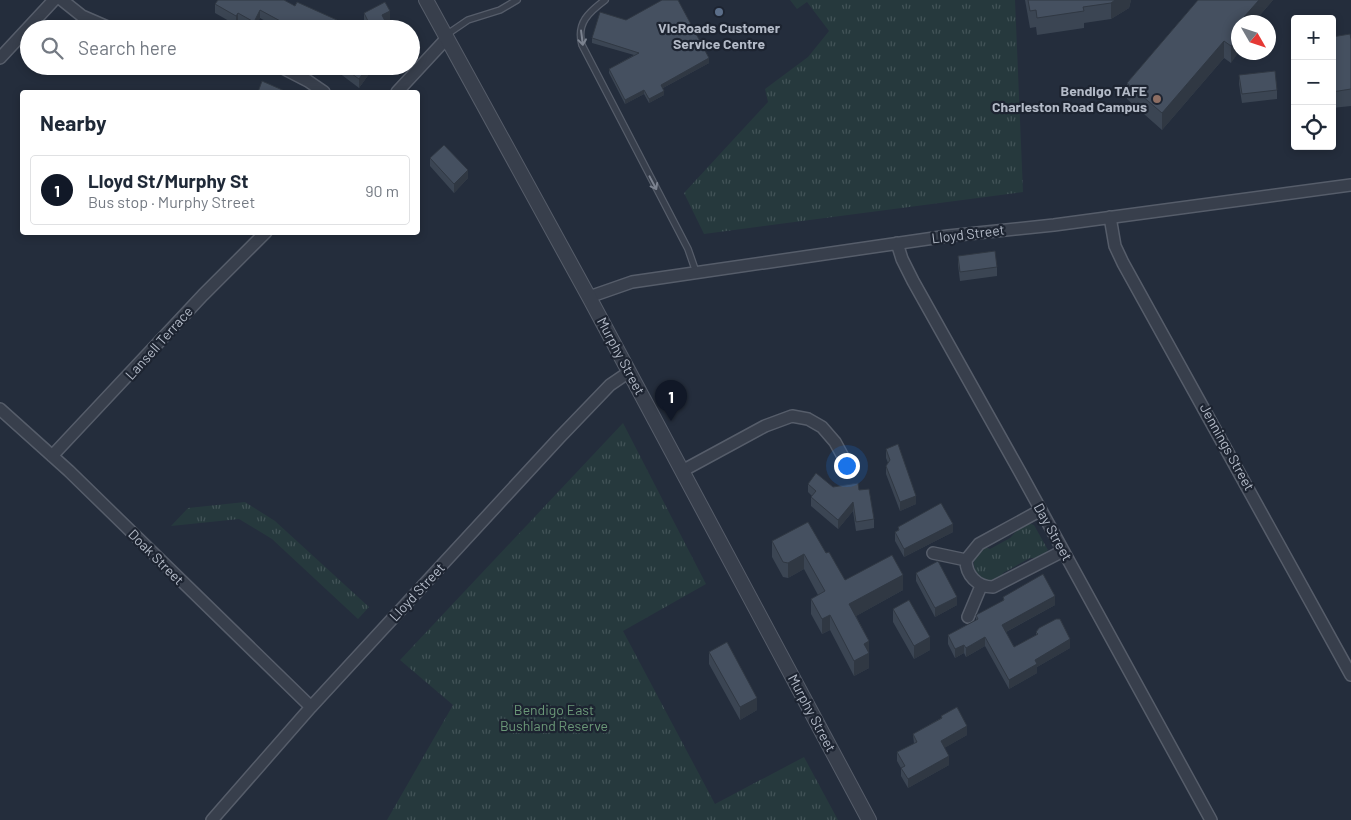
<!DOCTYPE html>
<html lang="en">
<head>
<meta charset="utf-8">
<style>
	:root { --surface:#fff; --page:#f2f2f3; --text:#1f2937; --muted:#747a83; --line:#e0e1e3; --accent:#111827 }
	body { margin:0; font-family:Barlow,sans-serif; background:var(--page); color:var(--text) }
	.controls { position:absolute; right:15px; top:15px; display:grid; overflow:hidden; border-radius:5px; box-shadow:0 2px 8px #0003 }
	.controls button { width:45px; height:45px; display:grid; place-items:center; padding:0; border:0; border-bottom:1px solid var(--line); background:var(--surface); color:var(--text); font:25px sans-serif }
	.compass { position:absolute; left:1231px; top:15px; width:45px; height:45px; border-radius:50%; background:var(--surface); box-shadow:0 2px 8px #0003; rotate:129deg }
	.you { position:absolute; left:846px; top:465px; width:18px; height:18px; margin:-12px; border:4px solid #fff; border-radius:50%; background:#1a73e8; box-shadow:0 0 0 8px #1a73e833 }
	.badge { display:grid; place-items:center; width:32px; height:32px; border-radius:50%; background:var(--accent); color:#fff; font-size:16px; font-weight:700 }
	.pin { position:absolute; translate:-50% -41px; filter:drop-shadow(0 1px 2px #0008) }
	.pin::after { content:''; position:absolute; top:26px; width:18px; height:15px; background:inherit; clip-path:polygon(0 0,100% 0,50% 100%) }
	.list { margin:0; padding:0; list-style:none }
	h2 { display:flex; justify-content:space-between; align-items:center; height:65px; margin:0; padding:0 20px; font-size:21px }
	h2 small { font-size:16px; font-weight:400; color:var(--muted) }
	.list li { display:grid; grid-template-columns:32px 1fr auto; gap:15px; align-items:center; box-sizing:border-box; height:70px; margin:0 10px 10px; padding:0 10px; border:1px solid var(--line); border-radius:5px }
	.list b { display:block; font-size:19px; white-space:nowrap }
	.list p { margin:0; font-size:16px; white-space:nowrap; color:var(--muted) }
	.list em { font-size:16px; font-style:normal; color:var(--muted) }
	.icon { flex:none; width:28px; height:28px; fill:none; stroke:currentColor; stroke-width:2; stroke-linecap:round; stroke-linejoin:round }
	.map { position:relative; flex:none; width:1351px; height:820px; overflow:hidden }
	.search { position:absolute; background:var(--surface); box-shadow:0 2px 8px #0003; left:20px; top:20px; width:400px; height:55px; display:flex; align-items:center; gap:12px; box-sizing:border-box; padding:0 18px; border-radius:28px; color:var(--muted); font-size:19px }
	.panel { position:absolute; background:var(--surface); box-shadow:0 2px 8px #0003; left:20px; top:90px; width:400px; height:145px; border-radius:5px }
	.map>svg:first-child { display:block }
	.grass { fill:url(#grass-tufts) }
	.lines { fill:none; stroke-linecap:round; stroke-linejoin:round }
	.service-casing { stroke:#565d6a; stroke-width:8 }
	.minor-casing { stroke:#565d6a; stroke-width:14 }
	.tertiary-casing { stroke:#565d6a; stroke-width:16 }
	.service { stroke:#383f4c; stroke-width:5.5 }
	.minor { stroke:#383f4c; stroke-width:11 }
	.tertiary { stroke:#383f4c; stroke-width:14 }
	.wall { fill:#3b4553 }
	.shaded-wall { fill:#303843 }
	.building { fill:#455060; stroke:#303843 }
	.oneway { stroke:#7c8390 }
	.service-dot { fill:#5c6f8a; stroke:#1d2431; stroke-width:2 }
	.education-dot { fill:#8d6e63; stroke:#1d2431; stroke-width:2 }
	.labels { text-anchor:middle; stroke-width:4.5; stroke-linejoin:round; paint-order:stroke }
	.poi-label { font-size:14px; font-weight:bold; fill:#b3bac7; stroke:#1d2431 }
	.street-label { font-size:14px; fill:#b3bac7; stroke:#1d2431 }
	.park-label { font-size:14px; fill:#6b9878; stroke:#1d2431 }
</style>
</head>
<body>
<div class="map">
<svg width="1351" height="820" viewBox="0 0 1351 820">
	<defs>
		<pattern id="grass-tufts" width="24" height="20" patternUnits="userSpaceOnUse" patternTransform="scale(1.25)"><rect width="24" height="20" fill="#26393d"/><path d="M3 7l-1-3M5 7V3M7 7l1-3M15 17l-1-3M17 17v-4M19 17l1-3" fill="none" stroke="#435458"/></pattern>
	</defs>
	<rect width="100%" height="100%" fill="#242d3c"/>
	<path class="grass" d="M790,0H1015L1023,192L704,234L684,193L768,102L765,89L808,57L829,31L807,2L797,9Z
		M623,423L706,584L623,631L715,804L804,757L838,820H387L453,705L400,660Z
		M245,502L275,521L369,607L358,619L272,539L239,519L171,526L188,508Z
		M1028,523L1034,525L1048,550L1041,558H1030L1003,573L1001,579C991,583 986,581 977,575C971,561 974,557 984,546L990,549L1010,538L1020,527Z"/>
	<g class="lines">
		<defs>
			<path id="service" d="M605,0C589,12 576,23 582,45L688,249L696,272
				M446,35L468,20L500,10L517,0"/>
			<path id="minor" d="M62,0L82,16L112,29
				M0,58L54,0
				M279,66L308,81L324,92
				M397,92L447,38
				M1110,217L1115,246L1123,263L1351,675
				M897,243L902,259L913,281L1020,472L1211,820
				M589,297L632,282L948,236L1054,225L1351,185
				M0,409L69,471L311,707
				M52,456L203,295L266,232
				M682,471L765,426L792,416L808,419L822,427L835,442L847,464
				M1041,510L979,544L966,560C966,575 977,587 993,587L1063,551
				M933,553L966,560
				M968,617L981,586
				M212,820L311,707L560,437L610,385L629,372"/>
			<path id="tertiary" d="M426,0L589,297L869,820"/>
		</defs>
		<use href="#service" class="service-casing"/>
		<use href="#minor" class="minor-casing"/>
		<use href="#tertiary" class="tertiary-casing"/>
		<use href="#service" class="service"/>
		<use href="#minor" class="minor"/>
		<use href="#tertiary" class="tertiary"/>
	</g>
	<path class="wall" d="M284,0L337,29H279L260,18L254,29H251L238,21L236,25L215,13V4Z
		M1025,0H1131L1129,8L1111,19L1084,23V28L1037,35L1036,27L1030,28Z
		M1198,0H1273L1254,22H1238L1231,63L1224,58L1162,130L1127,99V83Z
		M364,13L390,20L386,22L389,29H368L364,21Z
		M1332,37L1351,39V106L1332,108Z
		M592,38L709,63L663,88L664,95L649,103L644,94L625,104L609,73V69L634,55L592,43Z
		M330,66H369V74L359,88Z
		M1239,75L1277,90V99L1242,103L1239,84Z
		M430,158L468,178L454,193L430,166Z
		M958,256L997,267V276L960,281L958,265Z
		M886,449L916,504L900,511L886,474V466L888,463L886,458Z
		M808,484L859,490L874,519V528L856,531L853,511L838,529L811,506V497L812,496L808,492Z
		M898,527L953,532L904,557L895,541V532L898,531Z
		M772,541L826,553L845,580L903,590L856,616L869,641V668L854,676L830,630L822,634L811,614V599L818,595L804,569L788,578L783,577L772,557Z
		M916,573L957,605L935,617L916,581Z
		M1003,597L1055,605L1006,632L1014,647L1036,635V632L1070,648L1037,667V673L1009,689L985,646L966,657L964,653L955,658L948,644V635L976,620V615L1003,601Z
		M893,609L930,650L914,659L893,622Z
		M709,652L757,710L740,720L709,664Z
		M941,716L967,735L944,748L949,765L908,788L901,776V768L897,761V752L914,744L913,734L941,718Z"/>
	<path class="shaded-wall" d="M1115,0H1131L1129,8L1111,19V3Z
		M1259,0H1273L1254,22H1244V17Z
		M260,10V18L254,29V22Z
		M390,11V20L382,24V15Z
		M238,13V21L236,25V16Z
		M337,20V29H333Z
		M1238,37V52H1239L1231,63V46Z
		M1224,41V58L1162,130V113Z
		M709,58V63L661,89V85Z
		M369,66V74L359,88V79Z
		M644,90V94L625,104V100Z
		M664,91V95L649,103V99Z
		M468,170V178L454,193V184Z
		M916,496V504L900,511V502Z
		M853,502V511L838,529V520Z
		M953,524V532L904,557V549Z
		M804,554V569L788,578V563Z
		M903,575V590L849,620V604Z
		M1055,596V605L1002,634V625Z
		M957,597V605L935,617V608Z
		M830,615V630L822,634V619Z
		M930,637V650L914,659V646Z
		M985,637V646L966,657V648Z
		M1070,639V648L1037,667V673L1009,689V680L1035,660Z
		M869,641V668L854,676V661L864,644Z
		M964,645V653L955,658V649Z
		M757,698V710L740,720V707Z
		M967,726V735L941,750V741Z
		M949,756V765L908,788V779Z"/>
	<path class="building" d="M218,0H284L295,6L297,2L337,20L333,29H282L284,23L260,10L254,22L238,13L236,16L215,4Z
		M662,0H678L709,58L661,85L664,91L649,99L644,90L625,100L609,69L639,53L592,38L600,12L626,20Z
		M1028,0H1115L1111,3L1083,7L1084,11L1037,18L1036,10L1030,11Z
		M1198,0H1259L1244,17L1249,22H1238V37L1231,46L1224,41L1162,113L1127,83Z
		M385,2L390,11L382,15L389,29H372L364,13Z
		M1350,34L1351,39V89L1332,92V37Z
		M341,66H368L359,79Z
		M1275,71L1277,90L1242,94L1239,75Z
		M262,81L287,92H258Z
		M444,145L468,170L454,184L430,158Z
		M995,251L997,267L960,272L958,256Z
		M898,444L916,496L900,502L886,466L890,460L886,449Z
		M816,473L833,487L858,483L859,490L869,489L874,519L856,522L853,502L838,520L811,497L816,491L808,484Z
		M941,503L953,524L904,549L895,532L899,530L898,527Z
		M808,522L826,553L829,552L845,580L892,555L903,575L849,604L869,641L864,644L869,653L854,661L830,615L822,619L811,599L825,591L804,554L788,563L783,562L772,541Z
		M938,561L957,597L935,608L916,573Z
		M1043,574L1055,596L1002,625L1014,647L1038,634L1036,632L1039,628L1056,619H1060L1070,639L1035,660L1037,664L1009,680L985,637L966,648L964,645L955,649L948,635L978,619L976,615L1004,600L1003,597Z
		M909,600L930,637L914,646L893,609Z
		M727,642L757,698L740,707L709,652Z
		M957,707L967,726L941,741L949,756L908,779L901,768L905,766L897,752L917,742L913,734L942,718L941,716Z"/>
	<defs><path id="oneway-shaft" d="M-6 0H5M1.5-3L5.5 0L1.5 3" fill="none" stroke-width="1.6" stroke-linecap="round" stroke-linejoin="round" transform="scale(1.25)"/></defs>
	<g class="oneway">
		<use href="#oneway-shaft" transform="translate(582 38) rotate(83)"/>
		<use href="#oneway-shaft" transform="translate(653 183) rotate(62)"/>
	</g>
	<circle class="service-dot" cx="719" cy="12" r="5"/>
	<circle class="education-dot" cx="1157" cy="99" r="5"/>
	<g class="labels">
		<g class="poi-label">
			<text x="719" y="33">VicRoads Customer<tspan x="719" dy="16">Service Centre</tspan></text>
			<text x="1147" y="96" text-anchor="end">Bendigo TAFE<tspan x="1147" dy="16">Charleston Road Campus</tspan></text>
		</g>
		<g class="street-label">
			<text transform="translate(968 234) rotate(-7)" y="5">Lloyd Street</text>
			<text transform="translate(159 343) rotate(-48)" y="5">Lansell Terrace</text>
			<text transform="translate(621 356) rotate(62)" y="5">Murphy Street</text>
			<text transform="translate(1227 447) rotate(61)" y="5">Jennings Street</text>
			<text transform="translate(1053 532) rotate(61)" y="5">Day Street</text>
			<text transform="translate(156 557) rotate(45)" y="5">Doak Street</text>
			<text transform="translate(417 592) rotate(-47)" y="5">Lloyd Street</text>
			<text transform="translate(812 713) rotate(62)" y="5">Murphy Street</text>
		</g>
		<g class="park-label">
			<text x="554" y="715">Bendigo East<tspan x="554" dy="16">Bushland Reserve</tspan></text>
		</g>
	</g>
</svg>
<div class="controls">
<button>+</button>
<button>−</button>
<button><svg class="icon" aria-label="locate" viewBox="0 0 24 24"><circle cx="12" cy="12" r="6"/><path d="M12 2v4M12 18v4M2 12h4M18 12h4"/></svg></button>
</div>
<svg class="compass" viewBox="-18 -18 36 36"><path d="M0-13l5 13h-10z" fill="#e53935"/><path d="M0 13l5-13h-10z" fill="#747a83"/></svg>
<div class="you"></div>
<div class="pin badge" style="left:671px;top:421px">1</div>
<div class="search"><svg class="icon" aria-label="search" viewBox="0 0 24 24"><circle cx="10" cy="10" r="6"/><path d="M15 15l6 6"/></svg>Search here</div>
<section class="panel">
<h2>Nearby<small></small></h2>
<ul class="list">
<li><span class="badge">1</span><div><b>Lloyd St/Murphy St</b><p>Bus stop · Murphy Street</p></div><em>90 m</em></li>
</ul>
</section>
</div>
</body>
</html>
